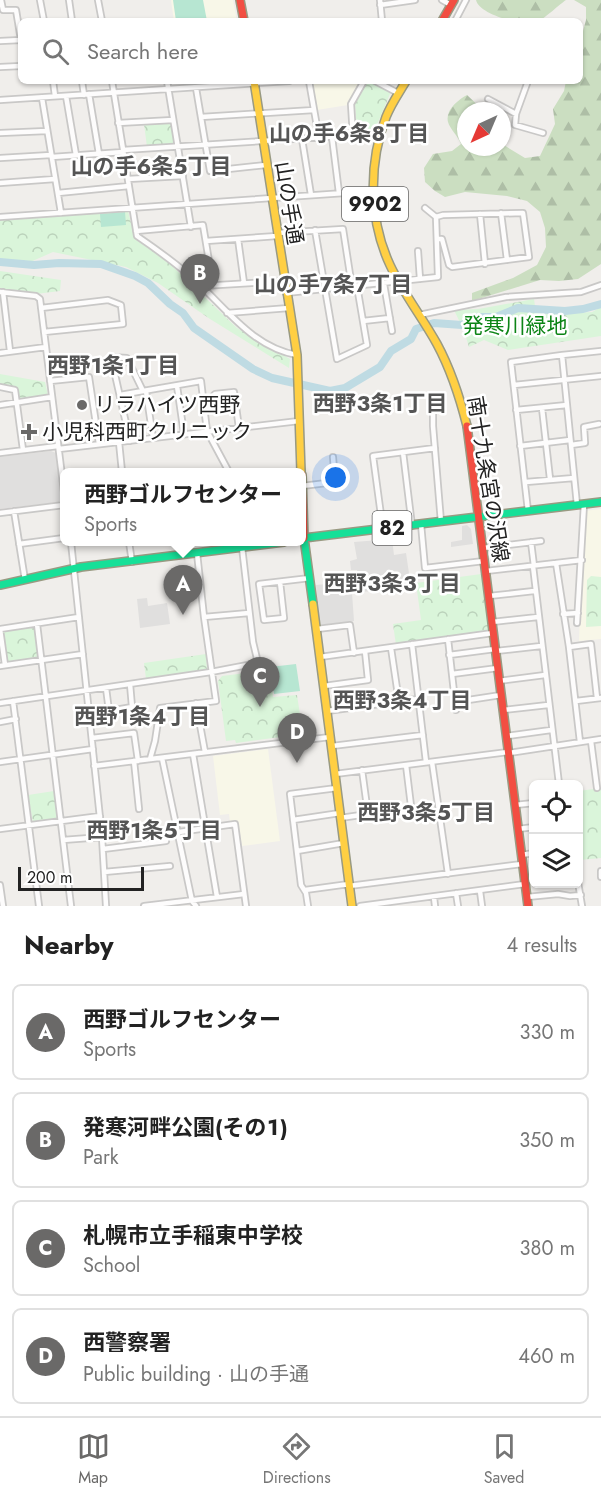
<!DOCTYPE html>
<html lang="en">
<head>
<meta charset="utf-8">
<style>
	:root { --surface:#fff; --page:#f6f6f6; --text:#222; --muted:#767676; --line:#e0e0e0; --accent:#6a6968 }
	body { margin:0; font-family:Jost,"Noto Sans JP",sans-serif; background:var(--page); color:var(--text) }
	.controls { position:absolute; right:18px; bottom:18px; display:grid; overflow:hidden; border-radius:9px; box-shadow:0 2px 4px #0004 }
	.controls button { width:54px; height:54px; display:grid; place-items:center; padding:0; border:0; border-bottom:2px solid var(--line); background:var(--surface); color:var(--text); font:30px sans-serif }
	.compass { position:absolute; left:457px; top:102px; width:54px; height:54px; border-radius:50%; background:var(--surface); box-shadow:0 2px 4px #0004; rotate:224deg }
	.scale { position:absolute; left:18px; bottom:15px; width:126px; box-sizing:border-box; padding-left:6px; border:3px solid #222; border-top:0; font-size:16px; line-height:21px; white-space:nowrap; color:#222; -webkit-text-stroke:4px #fff; paint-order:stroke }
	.you { position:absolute; left:336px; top:478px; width:21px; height:21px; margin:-15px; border:4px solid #fff; border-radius:50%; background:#1a73e8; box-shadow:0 0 0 9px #1a73e833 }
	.badge { display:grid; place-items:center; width:39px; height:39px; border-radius:50%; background:var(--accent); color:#fff; font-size:20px; font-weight:700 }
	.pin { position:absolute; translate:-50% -50px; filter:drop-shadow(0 2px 3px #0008) }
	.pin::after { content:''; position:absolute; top:32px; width:21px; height:18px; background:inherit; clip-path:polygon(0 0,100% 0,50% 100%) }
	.popup { position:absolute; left:60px; top:468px; width:246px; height:78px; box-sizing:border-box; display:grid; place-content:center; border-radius:9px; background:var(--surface); filter:drop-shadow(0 2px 4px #0005); font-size:20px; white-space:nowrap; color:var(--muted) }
	.popup b { font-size:22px; color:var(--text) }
	.popup::after { content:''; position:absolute; left:50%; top:100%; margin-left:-12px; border:12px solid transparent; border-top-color:var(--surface) }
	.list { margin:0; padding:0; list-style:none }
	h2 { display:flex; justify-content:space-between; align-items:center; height:78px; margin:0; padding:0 24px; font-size:26px }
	h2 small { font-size:20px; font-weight:400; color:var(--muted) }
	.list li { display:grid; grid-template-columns:39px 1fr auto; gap:18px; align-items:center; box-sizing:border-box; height:96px; margin:0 12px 12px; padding:0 12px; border:2px solid var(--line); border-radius:9px }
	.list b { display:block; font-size:22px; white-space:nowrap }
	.list p { margin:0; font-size:20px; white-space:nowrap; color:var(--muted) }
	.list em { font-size:20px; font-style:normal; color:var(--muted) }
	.icon { flex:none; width:33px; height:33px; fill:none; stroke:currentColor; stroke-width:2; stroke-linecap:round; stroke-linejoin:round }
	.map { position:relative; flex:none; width:601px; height:906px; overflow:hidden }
	.search { position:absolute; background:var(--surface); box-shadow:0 2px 4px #0004; left:18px; right:18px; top:18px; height:66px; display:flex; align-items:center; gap:15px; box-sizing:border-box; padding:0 21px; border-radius:9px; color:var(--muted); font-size:22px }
	.sheet { height:510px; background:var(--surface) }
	nav { display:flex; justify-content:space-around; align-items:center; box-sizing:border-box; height:84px; border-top:2px solid var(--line); background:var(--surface); font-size:16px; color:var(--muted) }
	nav a { display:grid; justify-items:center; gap:3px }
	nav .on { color:var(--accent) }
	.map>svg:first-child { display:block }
	.education { fill:#f8f7e8 }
	.forest { fill:url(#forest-firs) }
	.park { fill:url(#park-crowns) }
	.pitch { fill:#b7e6d2 }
	.parking { fill:#e0dfde }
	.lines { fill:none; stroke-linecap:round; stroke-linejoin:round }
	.river { stroke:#bfdbe3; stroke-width:8 }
	.street-casing { stroke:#c9c8c7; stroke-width:8 }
	.fast-casing { stroke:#999a82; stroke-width:10 }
	.slow-casing { stroke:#999a82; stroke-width:10 }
	.jam-casing { stroke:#999a82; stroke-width:10 }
	.street { stroke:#fdfcfc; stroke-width:4.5 }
	.fast { stroke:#16e098; stroke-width:7 }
	.slow { stroke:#ffcf43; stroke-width:7 }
	.jam { stroke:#f24e42; stroke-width:7 }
	.poi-dot { fill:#6a6968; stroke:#fff; stroke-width:2 }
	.labels { text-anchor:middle; stroke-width:5; stroke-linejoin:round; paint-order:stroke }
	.shield { fill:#fff; stroke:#646464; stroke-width:1.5 }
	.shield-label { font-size:20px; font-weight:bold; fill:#222 }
	.street-label { font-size:21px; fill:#222; stroke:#fff }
	.park-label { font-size:21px; fill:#0c8416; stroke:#fff }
	.poi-label { font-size:21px; fill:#222; stroke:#fff; text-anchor:start }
	.neighbourhood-label { font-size:22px; font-weight:bold; fill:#555; stroke:#fff }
</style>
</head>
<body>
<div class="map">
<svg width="601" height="906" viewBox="0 0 601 906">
	<defs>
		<pattern id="forest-firs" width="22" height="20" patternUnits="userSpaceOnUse" patternTransform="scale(1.5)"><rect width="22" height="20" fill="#cbdec1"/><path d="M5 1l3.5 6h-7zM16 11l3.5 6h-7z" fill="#aebea6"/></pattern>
		<pattern id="park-crowns" width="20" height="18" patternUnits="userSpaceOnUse" patternTransform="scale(1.5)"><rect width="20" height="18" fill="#daf5da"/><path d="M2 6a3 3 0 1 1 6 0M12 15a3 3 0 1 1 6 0" fill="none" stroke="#bbd2bb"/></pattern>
	</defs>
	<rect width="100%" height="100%" fill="#f0eeeb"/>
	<path class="education" d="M171,0H233L237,21H174Z
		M311,81H362L348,105L317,110Z
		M601,509V639L579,641L584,511Z
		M268,749L280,841L242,846L238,821L230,822L229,814L220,815L213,756Z"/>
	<path class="forest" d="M476,0H566C560,4 545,18 539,21C525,27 479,15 476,0Z
		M574,0H601V264L578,279L559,281L540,280L472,301V293L513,278L537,265L546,247L545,228L540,212L527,201L507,196L465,192L445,197L435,191L425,182L424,168L433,154L452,151L461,144C458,136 450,129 448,122C445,110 458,100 467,95L484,111H466V147H502V144L525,158L540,156L555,124L553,109L564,91L566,81H580V42L586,20V7Z"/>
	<path class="park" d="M368,81L390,91V94L374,132L359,133L357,131L355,104Z
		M171,122L175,145L147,147L144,124Z
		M128,211L135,239L169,263L237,328L290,359L289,368L210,319L158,283L126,267L53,252L28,263L0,259V220Z
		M0,271L61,280L60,291L36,294L0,290Z
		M534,299L535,306L543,314L592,312L601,307V336L508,350L484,340L469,347L464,331L454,310L478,309Z
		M0,374L45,382L48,395L20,400L16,389L0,385Z
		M481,574L489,632L396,645L393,624L421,620L416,583Z
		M591,576L601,577V626L586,627L587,580Z
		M33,627L35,629L39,655L36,658L8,662L3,632Z
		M206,654L207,671L146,679L144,663Z
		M270,670L273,697L297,695L303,734L236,743L235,740L226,741L218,681L222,676Z
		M601,788V858L580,860L578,791Z
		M54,791L58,818L33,822L28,795Z"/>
	<path class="pitch" d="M173,0H203L207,21H176Z
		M125,212L126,225L101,227L100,214Z
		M296,664L300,691L274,694L270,667Z"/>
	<path class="parking" d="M51,451L56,453L61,499L59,502L0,509V457Z
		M467,525L471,529L473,544L451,547V542L462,540V526Z
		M392,539L394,555L406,553L411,587L352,593L354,621L319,625L316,585L358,581L357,570H351L350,561L357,559L354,542Z
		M147,598L148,606L167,603L170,624L140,628L137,599Z"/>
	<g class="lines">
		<path class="river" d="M0,262L34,265L59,263L101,264L135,276L148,283L170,304L183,313L194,328L253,369L272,378L330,391L345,388L380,367L391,351L411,339L416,329L434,323L462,325L476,317H496L518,308L565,311L583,309L601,304"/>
		<defs>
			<path id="street" d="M1,0L3,10H16L21,40
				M40,0L44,21
				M69,0L72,21
				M98,0L102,21
				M380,0L382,21
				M442,0L451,5
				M380,5L415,0
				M455,21L466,0
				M0,41L21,40
				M0,67L21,66
				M53,81L55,96
				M82,81L84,95
				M112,81L137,236C159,251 180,266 200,285C229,312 255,348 297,355
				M167,81L191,227
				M309,81L319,138
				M375,81L398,93
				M528,81L516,114L515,125L543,133
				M196,88L210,171L266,165
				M89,94L99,154
				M66,96L76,155
				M42,98L61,213
				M488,99L516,114
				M0,100L289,81
				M201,117L314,110
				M118,123L173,120
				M502,123L505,134
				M0,133L47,131
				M353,136L351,104L364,81
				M332,137L339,193
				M302,139L311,195
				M123,150L372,134L381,136
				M52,157L123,152
				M0,158L51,155
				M128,179L183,176
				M0,183L55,179
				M58,193L129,186
				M425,208L436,217L443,215L523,213L529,257L452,267L449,265L442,239H437
				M501,213L507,260
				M480,214L485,264
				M0,217L374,191
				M315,230L337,359L367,345L357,286
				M136,231L203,225L213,285
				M277,233L343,229L352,287
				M238,239L244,283
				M206,241L277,236
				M418,251L420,279
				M384,284L392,331
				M202,286L284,281
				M0,292L36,296L40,299L64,492
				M3,292L10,351
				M286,293L438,277L436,217
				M41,308L108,300L121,305L123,324L44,332
				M227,313L289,308
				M419,315L506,297L581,292L601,285
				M363,321L390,318
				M0,353L46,347
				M50,381L89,377L99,444
				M514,385L601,376
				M177,386L184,434
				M0,387L15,390L23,450
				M146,391L153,438
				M120,395L201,381L207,431L229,472
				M433,398V426L441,522
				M0,405L52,397
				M204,406L215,394L234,392L239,428
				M542,408L550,479
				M516,410L567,405
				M130,441L111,357L127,358L143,391
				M119,442L122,472
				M571,445L585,443L584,427L599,424
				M520,446L570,440
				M59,449L299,421
				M403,452L412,526
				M0,453L58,446
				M526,482L574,478
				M302,486L335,482L333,457
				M577,505L562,355L601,351
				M14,511L25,580
				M528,511L511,362L562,355
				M0,513L64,505
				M421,524L425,568L484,561
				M383,530L373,456L435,448
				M71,542L102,837L106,906
				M129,542L132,562
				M183,542L184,555
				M531,542L534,566
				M19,544L64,538
				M483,548L541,541
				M556,563L569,647L580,742
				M533,566L559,784
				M486,571L582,560
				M280,582L284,618L264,620L259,584L310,578
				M489,596L534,591
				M563,614L578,613
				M204,617L249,613
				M492,622L538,617
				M577,623L584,504
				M37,624L71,906
				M0,629L79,617
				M0,629L5,665
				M317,629L350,625L354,653
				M448,639L456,710
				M412,644L426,762
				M569,647L591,644L597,698
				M391,648L399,702
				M496,651L541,646
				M449,655L495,649
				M320,657L493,633
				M0,666L83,654
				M452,674L498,668
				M499,681L545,675
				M324,686L368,680L365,651
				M106,688L109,711L132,707L130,684
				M13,701L39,906
				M576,701L601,698
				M455,702L501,695
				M0,703L211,672L258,663L253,642L242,547
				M196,703L205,752
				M503,710L548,705
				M327,711L418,699
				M0,722L16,719
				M507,736L551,730
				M92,738L134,733L138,761
				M591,741L597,788
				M332,746L423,735
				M509,753L601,739
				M193,754L217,897
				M162,758L192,901L196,906
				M150,759L155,741L160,708L216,701L204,617L197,553
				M134,761L139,809
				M0,762L93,749
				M432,762L448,874
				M406,765L412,814L440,811
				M94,766L330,737
				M335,774L508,752
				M515,805L534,803
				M340,818L368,814L362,770
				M293,820L340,813
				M0,829L100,816
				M518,829L534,827
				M63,840L102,837
				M578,847H579
				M103,849L166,841L165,834L235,824L246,906
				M297,851L344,843
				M521,855L534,853
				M601,871V877
				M104,872L170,866
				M578,882L582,906
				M0,885L3,906
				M349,886L522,864
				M305,890L349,884
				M480,891L482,906
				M456,893L458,906
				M434,897L435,906
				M527,897L558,894L570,896L581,895
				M144,906L244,894
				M308,906L306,893L301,885L290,794L337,788
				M360,906L525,884"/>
			<path id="fast" d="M0,585L81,567L284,542
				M313,604L304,538L601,502"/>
			<path id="slow" d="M254,81L297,355L301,472
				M406,81C399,93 391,104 386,117C368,164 369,220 390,265C403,293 422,317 437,344C451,370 460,398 467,426
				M313,604L352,906"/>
			<path id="jam" d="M240,0L244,21
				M442,21L454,0
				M467,426L528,906
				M302,475L304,538L302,539"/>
		</defs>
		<use href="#street" class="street-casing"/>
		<use href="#fast" class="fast-casing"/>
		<use href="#slow" class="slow-casing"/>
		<use href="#jam" class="jam-casing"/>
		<use href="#street" class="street"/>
		<use href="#fast" class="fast"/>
		<use href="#slow" class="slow"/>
		<use href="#jam" class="jam"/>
	</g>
	<g class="poi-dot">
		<circle cx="82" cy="405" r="6"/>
		<path d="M26 423h6v6h6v6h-6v6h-6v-6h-6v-6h6z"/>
	</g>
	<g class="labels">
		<g class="shield">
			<rect x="342" y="187" width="66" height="34" rx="4.5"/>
			<rect x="372.5" y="511" width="39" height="34" rx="4.5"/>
		</g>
		<g class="shield-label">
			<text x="375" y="211">9902</text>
			<text x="392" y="535">82</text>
		</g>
		<g class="street-label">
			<text transform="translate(289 203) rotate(81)" y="7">山の手通</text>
			<text transform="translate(488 479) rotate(81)" y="7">南十九条宮の沢線</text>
		</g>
		<g class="park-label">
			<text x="515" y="333">発寒川緑地</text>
		</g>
		<g class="poi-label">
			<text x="94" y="412">リラハイツ西野</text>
			<text x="42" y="439">小児科西町クリニック</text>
		</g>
		<g class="neighbourhood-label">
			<text x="349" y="141">山の手6条8丁目</text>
			<text x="151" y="174">山の手6条5丁目</text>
			<text x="333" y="292">山の手7条7丁目</text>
			<text x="113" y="373">西野1条1丁目</text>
			<text x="380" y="411">西野3条1丁目</text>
			<text x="392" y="591">西野3条3丁目</text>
			<text x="402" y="708">西野3条4丁目</text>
			<text x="142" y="724">西野1条4丁目</text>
			<text x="426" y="820">西野3条5丁目</text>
			<text x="154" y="838">西野1条5丁目</text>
		</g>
	</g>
</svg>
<div class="controls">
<button><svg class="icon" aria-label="locate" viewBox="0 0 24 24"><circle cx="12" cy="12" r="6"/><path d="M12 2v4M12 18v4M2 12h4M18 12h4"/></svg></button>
<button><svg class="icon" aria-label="layers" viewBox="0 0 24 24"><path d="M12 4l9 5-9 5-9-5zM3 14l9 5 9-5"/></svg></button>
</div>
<svg class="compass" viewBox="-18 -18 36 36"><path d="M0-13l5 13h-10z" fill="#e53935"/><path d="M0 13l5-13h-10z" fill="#767676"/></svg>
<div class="scale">200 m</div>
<div class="you"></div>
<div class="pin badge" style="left:183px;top:615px">A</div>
<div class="popup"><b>西野ゴルフセンター</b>Sports</div>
<div class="pin badge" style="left:200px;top:304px">B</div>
<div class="pin badge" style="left:260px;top:707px">C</div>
<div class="pin badge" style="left:297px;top:763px">D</div>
<div class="search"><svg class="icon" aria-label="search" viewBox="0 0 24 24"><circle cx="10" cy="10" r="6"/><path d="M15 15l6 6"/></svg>Search here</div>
</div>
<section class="sheet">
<h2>Nearby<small>4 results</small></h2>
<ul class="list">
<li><span class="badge">A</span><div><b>西野ゴルフセンター</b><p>Sports</p></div><em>330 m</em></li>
<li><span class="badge">B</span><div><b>発寒河畔公園(その１)</b><p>Park</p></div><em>350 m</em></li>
<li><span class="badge">C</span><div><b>札幌市立手稲東中学校</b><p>School</p></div><em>380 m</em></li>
<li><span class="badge">D</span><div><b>西警察署</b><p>Public building · 山の手通</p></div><em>460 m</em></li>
</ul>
</section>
<nav>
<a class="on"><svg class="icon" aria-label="map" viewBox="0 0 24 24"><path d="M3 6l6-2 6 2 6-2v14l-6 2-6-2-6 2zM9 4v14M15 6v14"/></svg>Map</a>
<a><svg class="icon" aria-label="directions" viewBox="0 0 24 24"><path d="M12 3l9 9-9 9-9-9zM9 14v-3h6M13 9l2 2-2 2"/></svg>Directions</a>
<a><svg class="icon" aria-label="saved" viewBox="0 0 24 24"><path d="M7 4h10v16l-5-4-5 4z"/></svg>Saved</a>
</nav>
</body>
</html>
